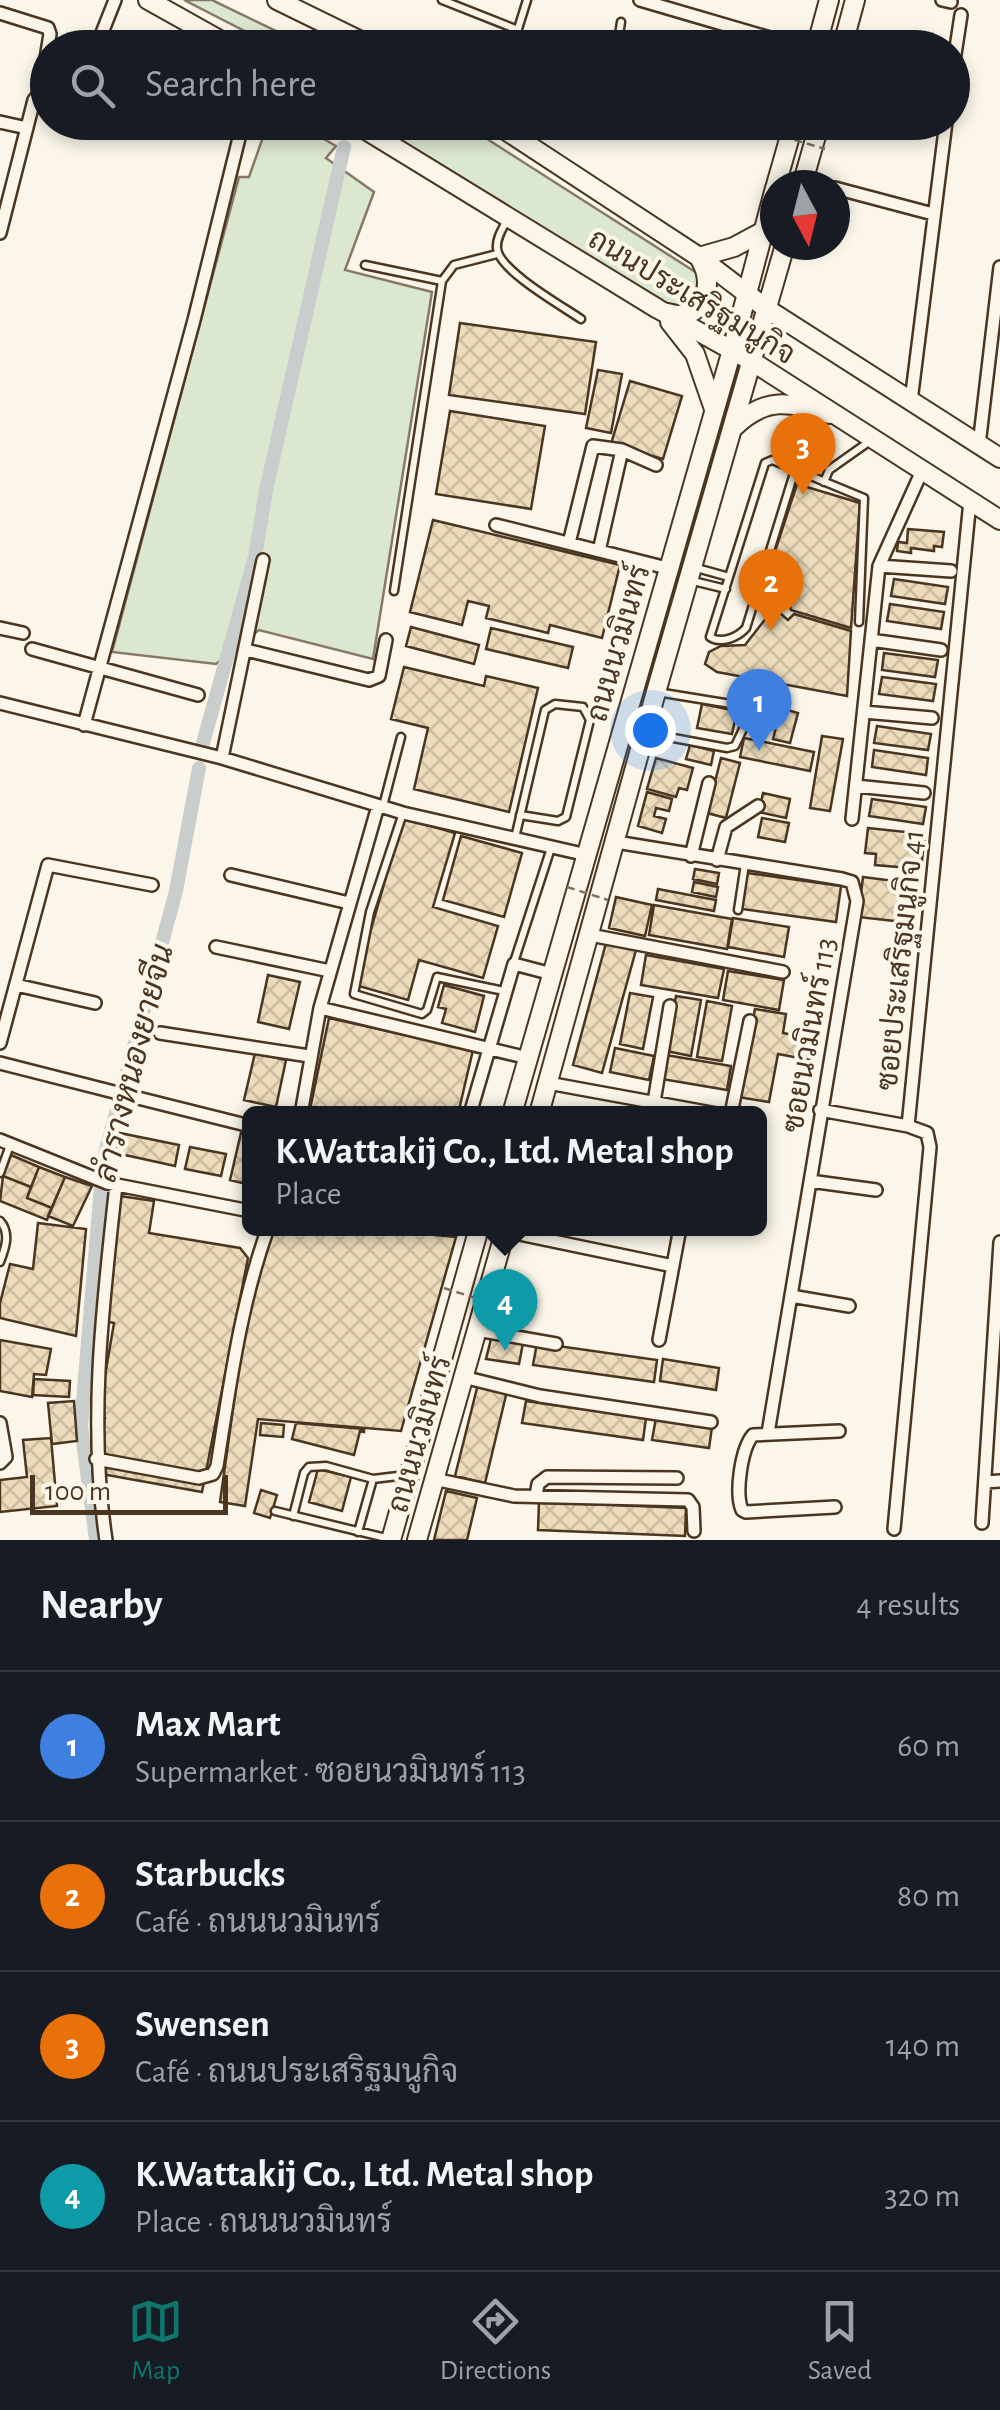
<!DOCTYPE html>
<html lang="en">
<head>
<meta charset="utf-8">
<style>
	:root { --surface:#171b24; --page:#20242c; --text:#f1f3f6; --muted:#9ea1a6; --line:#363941; --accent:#0f766e }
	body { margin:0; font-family:"Alegreya Sans",Sarabun,sans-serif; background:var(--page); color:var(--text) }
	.compass { position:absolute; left:760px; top:170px; width:90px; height:90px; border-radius:50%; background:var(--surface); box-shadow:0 5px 15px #0003; rotate:173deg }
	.scale { position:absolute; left:30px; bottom:25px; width:198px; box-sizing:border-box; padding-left:10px; border:5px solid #4a3520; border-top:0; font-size:28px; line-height:35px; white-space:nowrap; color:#4a3520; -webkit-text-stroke:8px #fbf6e9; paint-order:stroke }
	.you { position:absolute; left:650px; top:730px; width:35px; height:35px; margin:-25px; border:8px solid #fff; border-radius:50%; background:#1a73e8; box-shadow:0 0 0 15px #1a73e833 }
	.badge { display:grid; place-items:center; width:65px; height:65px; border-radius:50%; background:var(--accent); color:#fff; font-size:32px; font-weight:700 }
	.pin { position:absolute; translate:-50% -82px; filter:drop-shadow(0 2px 5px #0008) }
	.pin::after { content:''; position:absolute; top:52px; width:35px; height:30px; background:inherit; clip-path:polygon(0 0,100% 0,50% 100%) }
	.popup { position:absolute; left:242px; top:1106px; width:525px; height:130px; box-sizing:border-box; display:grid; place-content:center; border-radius:15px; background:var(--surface); filter:drop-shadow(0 2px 8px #0005); font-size:32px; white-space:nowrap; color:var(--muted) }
	.popup b { font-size:38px; color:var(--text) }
	.popup::after { content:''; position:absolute; left:50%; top:100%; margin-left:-20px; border:20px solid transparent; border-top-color:var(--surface) }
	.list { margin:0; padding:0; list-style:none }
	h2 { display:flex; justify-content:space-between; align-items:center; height:130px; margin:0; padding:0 40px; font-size:42px }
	h2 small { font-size:32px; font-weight:400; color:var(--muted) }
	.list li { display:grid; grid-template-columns:65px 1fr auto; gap:30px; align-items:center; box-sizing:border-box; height:150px; padding:0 40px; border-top:2px solid var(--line) }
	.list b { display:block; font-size:38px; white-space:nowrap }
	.list p { margin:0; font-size:32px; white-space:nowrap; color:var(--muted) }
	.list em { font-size:32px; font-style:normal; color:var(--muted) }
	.icon { flex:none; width:55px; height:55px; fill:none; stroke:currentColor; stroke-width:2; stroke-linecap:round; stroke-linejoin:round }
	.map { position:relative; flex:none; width:1000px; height:1540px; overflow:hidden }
	.search { position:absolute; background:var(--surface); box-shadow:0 5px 15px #0003; left:30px; right:30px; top:30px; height:110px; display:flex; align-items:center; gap:25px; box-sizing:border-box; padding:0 35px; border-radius:55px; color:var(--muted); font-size:38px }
	.sheet { height:730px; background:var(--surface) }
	nav { display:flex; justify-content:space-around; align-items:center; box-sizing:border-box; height:140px; border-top:2px solid var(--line); background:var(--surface); font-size:28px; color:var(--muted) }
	nav a { display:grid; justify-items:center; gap:5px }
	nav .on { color:var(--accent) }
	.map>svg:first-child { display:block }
	.green { fill:#dce7d0; stroke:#887966; stroke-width:2.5 }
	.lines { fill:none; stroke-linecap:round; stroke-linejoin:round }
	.canal { stroke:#c9cecd; stroke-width:14 }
	.building { fill:url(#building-cross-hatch); stroke:#4a3520; stroke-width:2.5 }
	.service-casing { stroke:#4a3520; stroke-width:11 }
	.minor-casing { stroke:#4a3520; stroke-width:16 }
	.secondary-casing { stroke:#4a3520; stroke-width:22 }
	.primary-casing { stroke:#4a3520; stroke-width:22 }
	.service { stroke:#fbf6e9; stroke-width:6 }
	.minor { stroke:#fbf6e9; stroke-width:11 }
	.secondary { stroke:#fbf6e9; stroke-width:18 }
	.primary { stroke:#fbf6e9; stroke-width:18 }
	.path-bridge { stroke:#7f6f5c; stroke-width:2.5; stroke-dasharray:8 5; stroke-linecap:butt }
	.labels { text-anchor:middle; stroke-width:8; stroke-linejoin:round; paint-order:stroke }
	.street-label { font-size:30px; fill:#4a3520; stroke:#fbf6e9 }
	.water-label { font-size:32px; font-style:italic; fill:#4a3520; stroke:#fbf6e9 }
</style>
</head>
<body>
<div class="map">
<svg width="1000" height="1540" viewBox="0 0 1000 1540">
	<defs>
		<pattern id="building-cross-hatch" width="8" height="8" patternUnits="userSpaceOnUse" patternTransform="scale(2.5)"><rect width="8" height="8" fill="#ecdcbc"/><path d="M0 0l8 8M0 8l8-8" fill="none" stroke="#ccbda1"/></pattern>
	</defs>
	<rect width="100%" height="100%" fill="#fbf6e9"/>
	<path class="green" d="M184,0H212L303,44L332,47H276Z
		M268,123H296L336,146L326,158L374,192L345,270L432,292L373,659L259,630L216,664L112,652L239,177H249Z
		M363,123H462L697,273L702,285L694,304L674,310Z"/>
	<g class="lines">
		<path class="canal" d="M203,743L255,557L266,490L344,147
			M96,1540L81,1426L103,1161L176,891L199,768"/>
	</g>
	<path class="building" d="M460,323L596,342L585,414L449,395Z
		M598,370L622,374L611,433L586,428Z
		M630,381L682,396L663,459L611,444Z
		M450,411L545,426L531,509L436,494Z
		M797,484L860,503L851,628L791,610L789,600L772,585L768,573Z
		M433,520L620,565L602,638L550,625L548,633L486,618L489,606L468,601L462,625L410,612Z
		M908,529L944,532L942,547L934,546V551L911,548V553L897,551L898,542L907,543Z
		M894,579L948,587L945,604L891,596Z
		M890,604L944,612L941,629L887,621Z
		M774,608L788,620L794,614L851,631L847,696L717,672L705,664L709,652L721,646L745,645Z
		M411,627L479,645L474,664L406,646Z
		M491,628L573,647L568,668L486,649Z
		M884,653L938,660L935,677L882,670Z
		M404,667L484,686L486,676L538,688L509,812L414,789L428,728L391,719Z
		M882,677L936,684L933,701L879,694Z
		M702,704L737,711L732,734L697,728Z
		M781,708L798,713L790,743L773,739Z
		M877,726L931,734L928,750L874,743Z
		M822,736L843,739L830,811L810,808Z
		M744,738L814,752L810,771L740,757Z
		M690,745L714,751L711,765L686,759Z
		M874,750L928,758L926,775L872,767Z
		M656,758L693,768L687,790L679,788L676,797L647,789Z
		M721,758L740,763L726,818L707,813Z
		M647,792L672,799L669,811L656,808L654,816L666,819L662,833L638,826Z
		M763,793L790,799L786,818L759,812Z
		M872,799L926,807L923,824L869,816Z
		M403,818L455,833L433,907L498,926L483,978L419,960L408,1000L355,985Z
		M762,818L789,823L785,842L758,837Z
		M868,828L925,834L921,869L875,865L876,854L865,853Z
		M461,836L522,853L504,917L443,900Z
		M695,869L719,873L717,884L693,879Z
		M747,873L841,886L836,922L742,909Z
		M863,877L918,884L913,923L858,917Z
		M694,882L718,887L716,897L692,892Z
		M658,889L716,900L714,911L656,900Z
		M616,897L652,905L645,936L609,928Z
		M654,905L732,919L727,949L649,935Z
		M733,918L789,927L784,957L728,947Z
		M606,943L636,950L602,1073L573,1065Z
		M646,955L724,969L718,998L641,985Z
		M728,971L784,980L779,1010L723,1000Z
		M268,975L300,982L289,1029L258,1022Z
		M444,985L484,996L475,1032L442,1023L446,1009L438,1007Z
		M630,993L653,997L643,1049L620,1044Z
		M676,996L701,1000L691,1056L666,1051Z
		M707,1001L732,1006L722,1061L697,1057Z
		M755,1009L786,1014L783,1033L814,1039L810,1060L778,1054L769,1102L738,1097Z
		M329,1018L473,1050L458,1114H309Z
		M615,1048L654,1056L649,1080L610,1072Z
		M255,1053L286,1060L276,1107L244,1100Z
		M666,1055L731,1066L727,1090L662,1079Z
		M120,1133L179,1145L175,1166L116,1153Z
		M241,1133L250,1135V1185L230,1180Z
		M190,1147L226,1154L221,1176L185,1169Z
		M11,1155L39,1167L31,1187L3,1176Z
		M39,1167L65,1177L52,1208L27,1198Z
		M3,1176L31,1187L27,1198L52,1208L47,1220L0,1201Z
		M65,1177L92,1186L73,1226L48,1216Z
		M120,1196L154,1201L149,1233L240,1248L248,1258L202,1492L96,1473L104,1442L100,1441L105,1418L98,1417L114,1323L104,1321Z
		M38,1223L86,1229L76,1336L0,1318V1303L10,1264L33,1269Z
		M275,1228H361L456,1237L401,1431L258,1419L245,1506L220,1502L248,1301Z
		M492,1335L523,1343L519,1364L486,1359Z
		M0,1340L51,1349L46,1375L34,1374L32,1397L0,1391Z
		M537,1343L657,1360L654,1382L533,1365Z
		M663,1359L719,1368L716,1390L660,1381Z
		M34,1379L70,1381L69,1397L33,1395Z
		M478,1384L507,1391L485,1483L455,1476Z
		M74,1401L77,1441L52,1444L48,1403Z
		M526,1401L646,1418L643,1440L522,1423Z
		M656,1418L712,1427L709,1448L652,1440Z
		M261,1423L284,1425L283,1437L260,1435Z
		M296,1423L364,1429V1432L360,1431L354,1455L292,1439Z
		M51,1438L57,1506L0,1512V1480L27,1477L23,1440Z
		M318,1469L351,1477L342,1511L309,1502Z
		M261,1490L277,1495L270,1518L254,1513Z
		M446,1491L477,1498L467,1540H434Z
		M539,1502L686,1508L685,1536L538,1530Z"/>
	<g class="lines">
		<defs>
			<path id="service" d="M442,0L518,30
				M512,48L527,0
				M617,48L621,22
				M525,142L537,122
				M508,218C503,228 496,238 497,248C498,270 562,306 581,319
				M365,265L442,281L394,591
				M442,281L454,265L497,254
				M795,470L746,628C737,638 721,644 710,637L765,463L772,460L864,498L859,622
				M824,482L829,470L870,441
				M693,567L729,577
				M693,581L726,589
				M647,733L727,748L735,746L743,729L744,712L737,705L657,692
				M383,806L401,737
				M403,813L370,912L354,994L422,1014L427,1010L437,977L504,991
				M515,838L545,710L555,704L583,707L590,720L566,817L558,821L520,815
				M738,910L745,864
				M514,962L551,848
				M0,1173L10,1145
				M0,1221C11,1233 5,1249 0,1262
				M275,1511L390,1539
				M293,1516L304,1473L309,1467L326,1466L373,1479
				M358,1532L373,1479L406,1475"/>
			<path id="minor" d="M640,0L804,48
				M942,0L951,2
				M0,13L48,28L50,34L41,89
				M96,48L115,0
				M952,74L961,15
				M0,122L27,128
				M835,188L933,214
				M0,233L34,100L48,83
				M911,401L946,122
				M979,445L1000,267
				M496,525L667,568
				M569,543L593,446L622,450L656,465
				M599,551L622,450
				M879,566L951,571
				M0,628L23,633
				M871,640L941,650
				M32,649L198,695
				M246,650L369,680L379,676L386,640
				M0,703L222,758L403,813L587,855
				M864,712L932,718
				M84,725L194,320L243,122
				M222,758L263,560
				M856,786L924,793
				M852,819L879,566L922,471
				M616,842L842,879L852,882L857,901L768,1433
				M691,856L709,783
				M717,860L726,827L758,806
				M231,875L349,903
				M590,935L783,972
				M216,947L330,971
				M16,985L95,1003
				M320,1008L528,1058
				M160,1033L309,1056
				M0,1043L48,865L152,885
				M0,1063L114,1092
				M548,1083L717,1114
				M126,1095L250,1126
				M654,1102L670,1006
				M820,1110L908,1126
				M301,1114L320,1008L378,806
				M470,1114L514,964L552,974
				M731,1114L750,1021
				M0,1140L107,1183L250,1211
				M810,1181L876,1190
				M505,1231L673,1266
				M791,1296L849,1306
				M477,1330L556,1344
				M659,1340L680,1228
				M463,1377L540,1396L711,1422
				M0,1423L6,1457L0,1463
				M96,1459L199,1478L213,1474L217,1466C230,1385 240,1306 268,1228
				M434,1479L514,1496L688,1500L693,1507L694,1531
				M985,1482L1000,1481
				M536,1496L538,1484L547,1477L677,1478
				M835,1507L746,1512L742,1510C735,1493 741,1449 753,1435L839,1431
				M982,1523L1000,1242
				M894,1529L930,1147L927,1133L908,1126L970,501
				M106,1540C88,1422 103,1303 116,1185"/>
			<path id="secondary" d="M816,48L829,0
				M842,48L855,0
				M776,185L794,122
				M802,185L820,122
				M699,257L734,247L762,232
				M734,427C766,396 789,402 829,414
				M512,1114L732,350L775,188
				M539,1114L656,692L785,245
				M391,1540L479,1228
				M417,1540L506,1228"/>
			<path id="primary" d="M148,0L234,48
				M277,0L375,48
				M353,122L658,309L753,362L1000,520
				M493,122L699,257L767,309L1000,458
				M668,313C702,324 716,286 701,261
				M670,322L695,354L714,409"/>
		</defs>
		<use href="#service" class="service-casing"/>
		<use href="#minor" class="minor-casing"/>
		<use href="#secondary" class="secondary-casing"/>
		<use href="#primary" class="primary-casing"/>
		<use href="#service" class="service"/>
		<use href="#minor" class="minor"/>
		<use href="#secondary" class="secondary"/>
		<use href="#primary" class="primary"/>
		<path class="path-bridge" d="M782,136L825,149
			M567,887L608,900
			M444,1288L494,1304"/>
	</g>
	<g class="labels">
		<g class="street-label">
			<text transform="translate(692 296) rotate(31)" y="10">ถนนประเสริฐมนูกิจ</text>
			<text transform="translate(618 643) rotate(-74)" y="10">ถนนนวมินทร์</text>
			<text transform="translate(900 960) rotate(-84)" y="10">ซอยประเสริฐมนูกิจ 41</text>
			<text transform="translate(809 1035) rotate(-80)" y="10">ซอยนวมินทร์ 113</text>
			<text transform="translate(419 1434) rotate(-74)" y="10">ถนนนวมินทร์</text>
		</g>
		<g class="water-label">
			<text transform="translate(133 1063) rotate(-76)" y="11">ลำรางหนองยายจีน</text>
		</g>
	</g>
</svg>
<svg class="compass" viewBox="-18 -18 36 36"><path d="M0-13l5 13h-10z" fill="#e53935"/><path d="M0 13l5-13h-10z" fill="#9ea1a6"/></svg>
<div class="scale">100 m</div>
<div class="you"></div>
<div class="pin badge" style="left:759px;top:751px;background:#3f7fe0">1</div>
<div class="pin badge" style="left:771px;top:631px;background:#e8710a">2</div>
<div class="pin badge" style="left:803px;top:495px;background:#e8710a">3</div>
<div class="pin badge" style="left:505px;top:1351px;background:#0f9aa8">4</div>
<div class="popup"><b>K.Wattakij Co., Ltd. Metal shop</b>Place</div>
<div class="search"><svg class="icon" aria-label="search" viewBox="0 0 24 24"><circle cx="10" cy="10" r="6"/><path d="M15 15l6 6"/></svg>Search here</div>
</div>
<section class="sheet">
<h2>Nearby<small>4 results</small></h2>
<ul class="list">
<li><span class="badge" style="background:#3f7fe0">1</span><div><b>Max Mart</b><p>Supermarket · ซอยนวมินทร์ 113</p></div><em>60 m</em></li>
<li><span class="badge" style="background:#e8710a">2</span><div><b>Starbucks</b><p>Café · ถนนนวมินทร์</p></div><em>80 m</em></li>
<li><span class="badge" style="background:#e8710a">3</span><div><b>Swensen</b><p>Café · ถนนประเสริฐมนูกิจ</p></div><em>140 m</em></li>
<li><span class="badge" style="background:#0f9aa8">4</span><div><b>K.Wattakij Co., Ltd. Metal shop</b><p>Place · ถนนนวมินทร์</p></div><em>320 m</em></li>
</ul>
</section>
<nav>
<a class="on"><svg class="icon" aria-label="map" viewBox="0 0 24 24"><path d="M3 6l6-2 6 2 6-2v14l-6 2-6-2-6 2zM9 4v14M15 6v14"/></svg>Map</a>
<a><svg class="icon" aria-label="directions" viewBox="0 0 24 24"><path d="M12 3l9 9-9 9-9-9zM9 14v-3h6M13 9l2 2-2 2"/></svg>Directions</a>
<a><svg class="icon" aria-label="saved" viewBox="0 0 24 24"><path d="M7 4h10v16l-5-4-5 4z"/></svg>Saved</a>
</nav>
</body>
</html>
